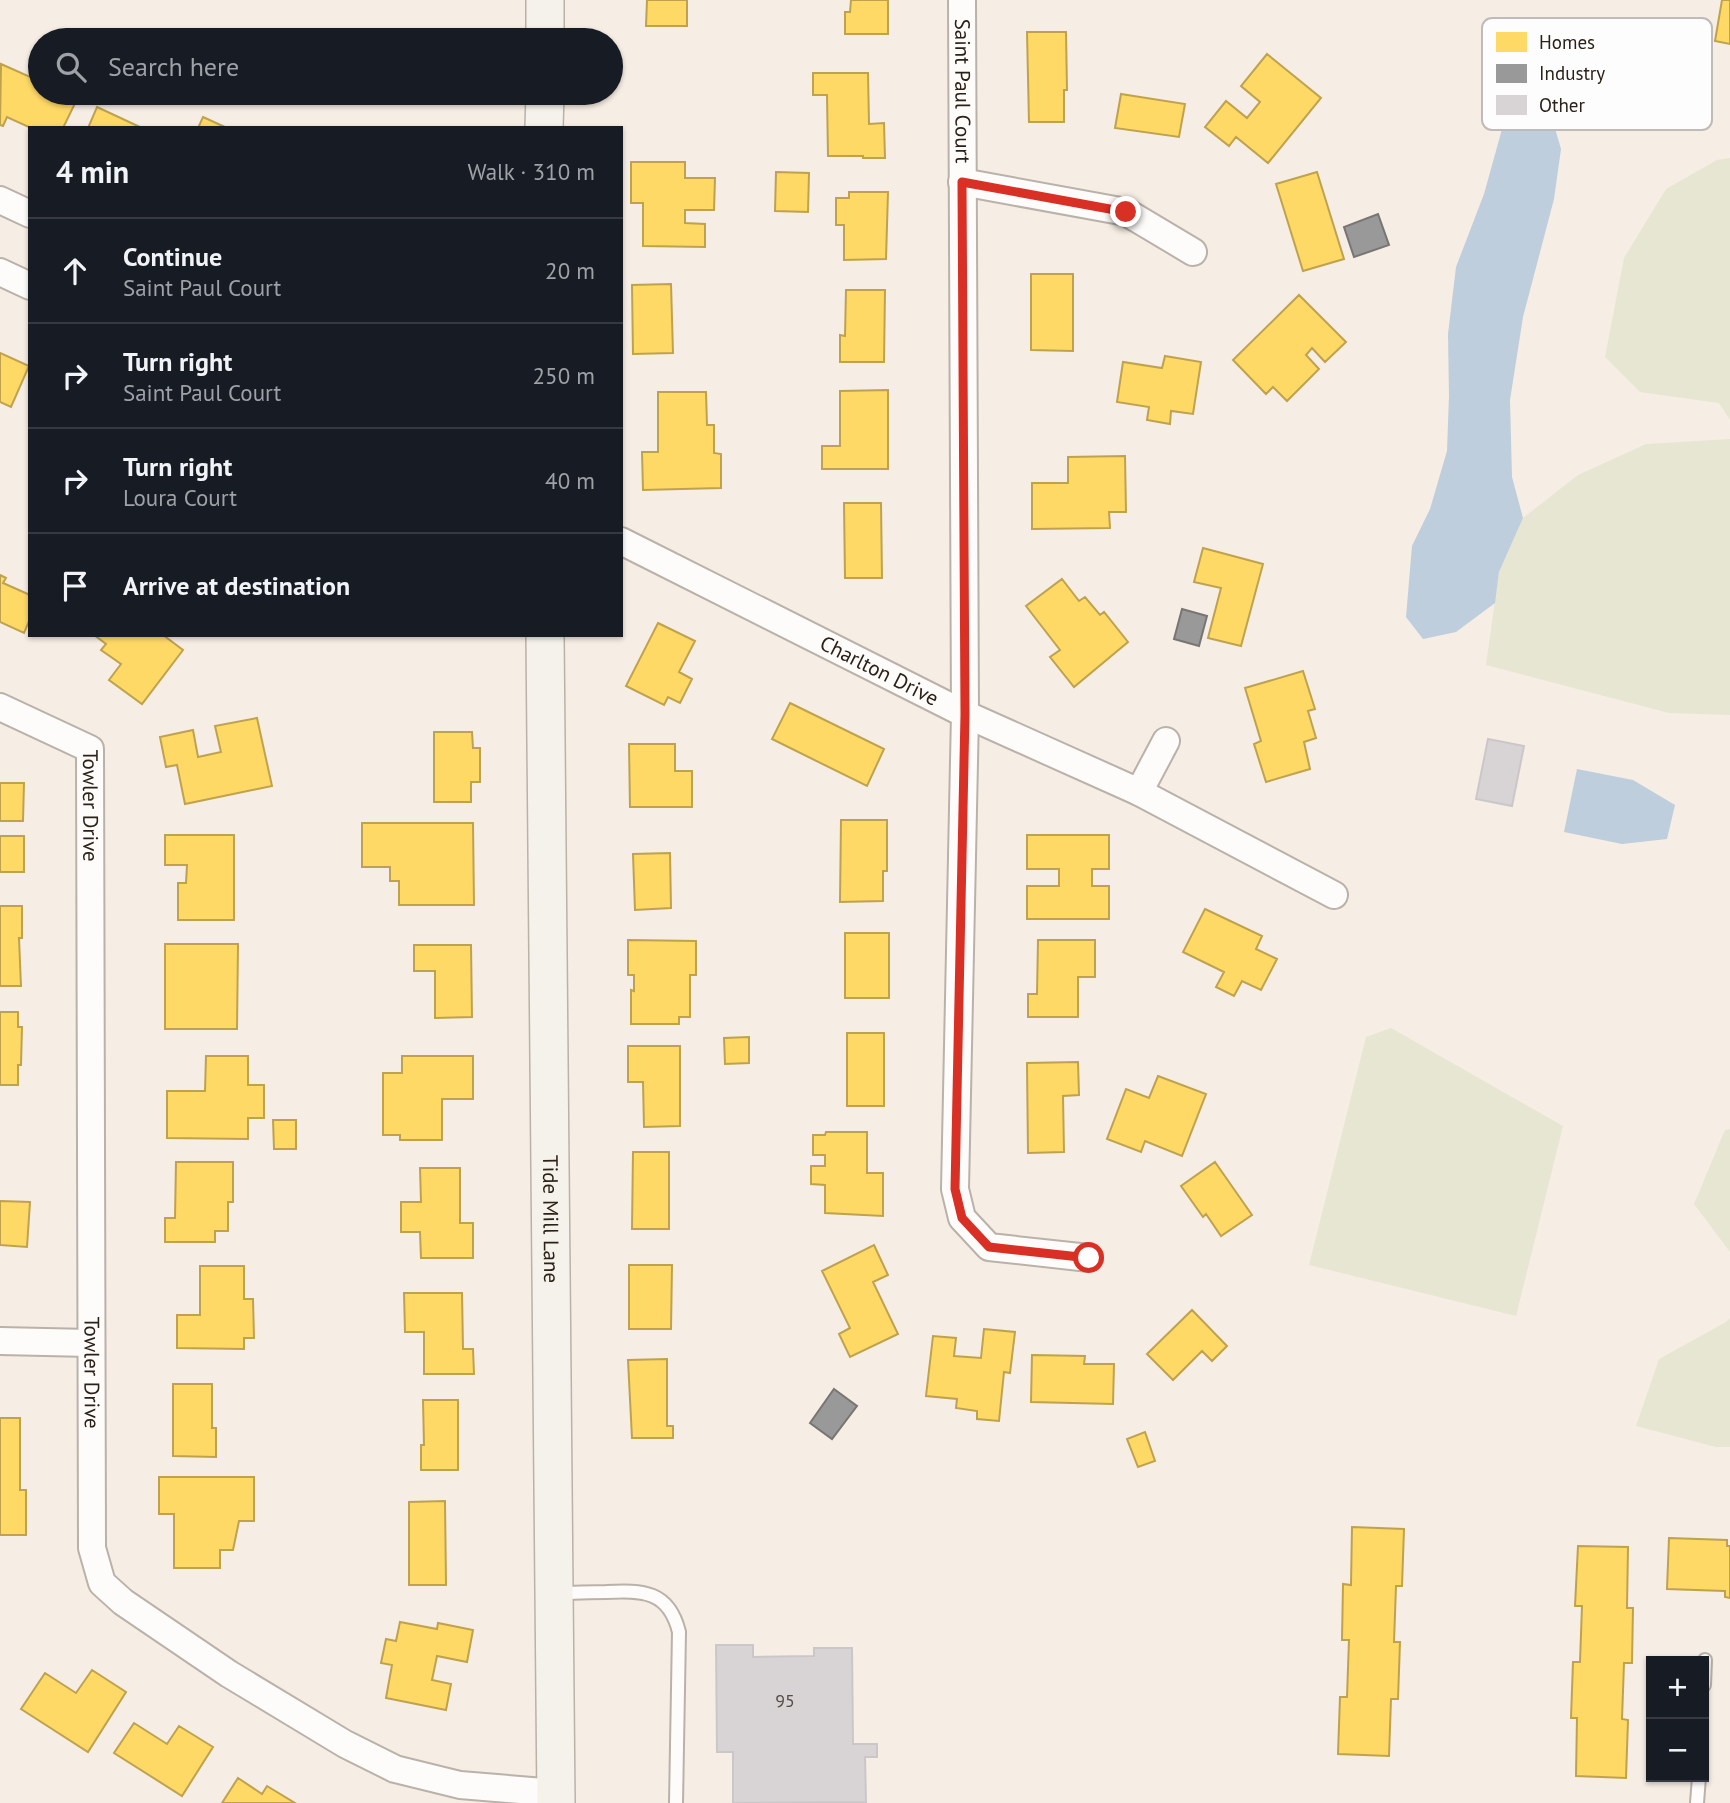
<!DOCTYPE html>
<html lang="en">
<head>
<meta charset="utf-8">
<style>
	:root { --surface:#171b24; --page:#20242c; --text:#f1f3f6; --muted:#9ea1a6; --line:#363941 }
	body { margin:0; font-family:"PT Sans",sans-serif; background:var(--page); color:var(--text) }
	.controls { position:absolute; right:21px; bottom:21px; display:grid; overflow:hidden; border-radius:0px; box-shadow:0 2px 5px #0004 }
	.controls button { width:63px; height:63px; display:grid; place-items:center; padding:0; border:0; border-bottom:2px solid var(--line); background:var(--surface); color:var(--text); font:35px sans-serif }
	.stop { position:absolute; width:21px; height:21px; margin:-16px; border:5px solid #d93025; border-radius:50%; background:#fff }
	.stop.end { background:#d93025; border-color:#fff; box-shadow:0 2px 7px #0008 }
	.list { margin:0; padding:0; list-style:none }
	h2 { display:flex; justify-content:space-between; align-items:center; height:91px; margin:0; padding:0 28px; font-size:30px }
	h2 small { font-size:23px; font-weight:400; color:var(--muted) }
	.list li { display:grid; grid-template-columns:46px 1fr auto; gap:21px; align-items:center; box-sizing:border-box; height:105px; padding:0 28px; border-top:2px solid var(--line) }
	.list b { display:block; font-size:26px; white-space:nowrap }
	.list p { margin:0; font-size:23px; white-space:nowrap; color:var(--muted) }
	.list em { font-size:23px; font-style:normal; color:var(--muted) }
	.icon { flex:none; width:38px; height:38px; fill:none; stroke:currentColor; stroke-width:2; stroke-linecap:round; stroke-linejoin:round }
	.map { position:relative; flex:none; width:1730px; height:1803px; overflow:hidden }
	.search { position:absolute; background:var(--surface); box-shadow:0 2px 5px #0004; left:28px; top:28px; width:595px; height:77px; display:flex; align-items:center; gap:18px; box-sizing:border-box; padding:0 24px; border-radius:38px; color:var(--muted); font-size:26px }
	.panel { position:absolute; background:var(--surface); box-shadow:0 2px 5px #0004; left:28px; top:126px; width:595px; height:511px; border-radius:0px }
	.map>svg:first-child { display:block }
	.green { fill:#e7e6d2 }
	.water { fill:#becedd }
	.homes { fill:#ffd966; stroke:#bfa24e; stroke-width:2 }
	.industry { fill:#999; stroke:#787572; stroke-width:2 }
	.building { fill:#d8d4d6; stroke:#cbc7c9; stroke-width:2 }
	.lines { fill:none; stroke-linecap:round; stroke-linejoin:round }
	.lane-casing { stroke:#bab1a9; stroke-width:16 }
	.street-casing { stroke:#bab1a9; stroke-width:30 }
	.secondary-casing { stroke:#bab1a9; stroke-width:40 }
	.lane { stroke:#fefcfb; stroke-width:12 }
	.street { stroke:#fefcfb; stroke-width:26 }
	.secondary { stroke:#f5f2eb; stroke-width:37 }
	.route { stroke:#d93025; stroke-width:9 }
	.labels { text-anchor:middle; stroke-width:7; stroke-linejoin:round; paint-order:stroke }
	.number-label { font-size:18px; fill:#564e47 }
	.street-label { font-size:21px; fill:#2b2117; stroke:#fdfdfd }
	.key { fill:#fdfdfd; stroke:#bebbb8; stroke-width:2 }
	.key-label { font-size:19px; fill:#2b2117 }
</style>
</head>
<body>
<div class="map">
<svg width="1730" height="1803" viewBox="0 0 1730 1803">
	<rect width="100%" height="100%" fill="#f6ede4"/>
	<path class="green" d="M1730,158V420L1719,403L1640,392L1605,357L1624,258L1666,189L1717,160Z
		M1730,439V715L1669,713L1486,665L1499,572L1523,518L1578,475L1646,444Z
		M1391,1028L1563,1126L1516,1316L1309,1265L1366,1037Z
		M1730,1129V1252L1694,1204L1725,1130Z
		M1730,1318V1447H1716L1636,1426L1659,1359L1726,1322Z"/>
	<path class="water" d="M1534,96L1552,118L1561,149L1554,199L1523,317L1510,400L1512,477L1523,518L1499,572L1495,603L1456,632L1423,639L1406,617L1412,546L1430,509L1447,451L1449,396L1448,334L1456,267L1484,194L1507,111Z
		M1577,769L1633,780L1675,805L1667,839L1622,844L1564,832Z"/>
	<path class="homes" d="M647,0H687V26H646Z
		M851,0H888V34H845V12H850Z
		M1722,0H1730V44L1715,41Z
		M1027,32H1066L1067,90H1064V122H1029Z
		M372,36H446V40H372Z
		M1267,54L1321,98L1268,163L1236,137L1229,146L1205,127L1226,101L1247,118L1260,102L1241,86Z
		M1,64L39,81L40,78V93H80L63,128H31L7,117L3,126L0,125Z
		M813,73H868L869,124L884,123L885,158H863V156H828L827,95H813Z
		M1121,94L1185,104L1179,137L1115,128Z
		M97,107L142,128H88Z
		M203,117L227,128H198Z
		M631,162H685V178H715L714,210H685V223L705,224V247L643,246V203H631Z
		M776,172L809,173L808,212L775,211Z
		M1317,172L1344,259L1303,271L1276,184Z
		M849,192H888L886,259L844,260V225H836V198H849Z
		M1031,274H1073V351L1031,350Z
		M671,284L673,353L633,354L632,285Z
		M846,290H885L884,362H840V335L845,336Z
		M1299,295L1346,342L1325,362L1312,348L1306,355L1319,369L1287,401L1273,387L1266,394L1233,360Z
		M0,353L29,366L11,407L0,402Z
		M1165,356L1201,362L1193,414L1171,411L1170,424L1147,420L1149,407L1117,402L1123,362L1162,368Z
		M888,390V469H822V446H840V391Z
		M658,392H706L707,425H714V453L721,454V488L643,490L642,452H658Z
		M1125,456L1126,512H1109L1110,528L1032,529V483H1068V457Z
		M844,503H881L882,578H845Z
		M1203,548L1263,564L1241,646L1208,638L1221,588L1194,582Z
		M0,575L6,578L3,583L30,595V619L24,633L0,622Z
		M1062,579L1079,601L1085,597L1100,615L1104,612L1128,642L1074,687L1050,657L1060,650L1026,606Z
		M658,623L695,641L679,672L692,679L680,703L668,697L664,705L626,686Z
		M94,635H163L183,650L142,704L109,680L121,664L101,650L106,644Z
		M1303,671L1315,709L1308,711L1316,738L1304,742L1310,769L1266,782L1254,744L1261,741L1245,688Z
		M790,703L884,749L867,786L772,739Z
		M257,718L272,786L185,804L177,765L166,767L160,737L193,730L198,757L221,752L215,726Z
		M434,732H472L473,748H480V782H471V802H434Z
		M629,744H675V771H692V807H630Z
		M0,783H24L23,821H0Z
		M841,820H887V871H883V901L840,902Z
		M362,823H473L474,905H399V881H390V867H362Z
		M165,835H234V920H178V883H186L187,865H165Z
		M1027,835H1109V869H1092V886H1109V919H1027V886H1059V869H1027Z
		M0,836H24V872H0Z
		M670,853L671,908L635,910L633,854Z
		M0,906H22V938H19L21,986H0Z
		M1205,909L1262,936L1256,949L1277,959L1261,990L1242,981L1234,996L1216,987L1224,972L1183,952Z
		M845,933H889V998H845Z
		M628,940L696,941V975H690V1017H679V1024H631V990L634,991V975H628Z
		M1038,940H1095V977H1078V1017H1028V994H1037Z
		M165,944H238L237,1029H165Z
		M414,945H471L472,1017L435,1018V971H414Z
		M0,1012H18V1027H22L21,1065H18V1085H0Z
		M847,1033H884V1106H847Z
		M749,1037V1063L725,1064L724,1038Z
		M628,1046H680V1126L644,1127L643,1082H628Z
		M206,1056H248V1085H264V1118H248V1139L167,1138V1091H205Z
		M402,1056H473V1099H442V1140H400V1135H383V1073H402Z
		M1078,1062L1079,1095L1063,1096L1064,1152L1028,1153L1027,1063Z
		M1158,1076L1206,1094L1182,1156L1145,1141L1141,1152L1107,1139L1126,1089L1149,1098Z
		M273,1120H296V1149H274Z
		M826,1132H867V1173H883V1216L825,1213V1185L811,1184V1166H825V1155H813V1135H825Z
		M633,1152H669V1229H632Z
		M176,1162H233V1202H228V1231H215V1242H165V1218H175Z
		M1215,1162L1252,1215L1221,1236L1206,1214L1203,1217L1181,1186Z
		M420,1168H460V1223H473V1258H421L420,1232H401V1202H421Z
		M0,1201L30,1202L27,1247L0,1245Z
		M874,1245L888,1275L873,1282L898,1334L850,1357L839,1334L850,1328L822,1271Z
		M629,1265H672L671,1329H629Z
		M200,1266H244V1299H253L254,1338H244V1349L177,1348V1315H200Z
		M404,1293H462L463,1349H473L474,1374H424V1332H405Z
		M1192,1310L1227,1346L1212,1361L1202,1351L1173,1380L1147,1354Z
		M984,1329L1015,1332L1010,1373L1004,1372L999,1421L977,1419V1411L956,1408L957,1399L926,1396L933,1336L956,1338L954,1356L981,1358Z
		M1032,1355L1085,1356L1084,1364H1114L1113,1404L1031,1402Z
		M667,1359V1426H673V1438H632L628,1360Z
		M173,1384H212V1428H216V1457L173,1456Z
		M423,1400H458V1470H421V1445H424Z
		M0,1418H20V1490H26V1535H0Z
		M1145,1432L1155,1461L1138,1467L1127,1439Z
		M159,1477H254V1521H239L233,1550H220V1568H174V1514H159Z
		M445,1501L446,1585H409V1502Z
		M1352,1527L1404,1529L1402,1586H1396L1394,1642H1400L1398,1699H1391L1389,1756L1338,1754L1340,1697H1347L1348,1668L1349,1640H1342L1343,1584L1351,1585Z
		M1669,1538L1727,1540V1546H1730V1598L1725,1597V1591L1667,1589Z
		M1578,1546L1628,1547L1627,1608H1633L1632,1663H1624L1622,1719L1628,1720L1626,1778L1576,1776L1577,1718H1571L1573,1662H1580L1582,1606H1575Z
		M400,1622L437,1629L438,1623L473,1630L467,1662L437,1656L432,1680L451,1684L446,1710L386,1698L392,1665L381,1663L386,1639L396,1641Z
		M92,1670L126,1692L88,1752L21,1709L45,1673L76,1693Z
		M134,1723L167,1744L179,1726L213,1747L182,1796L114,1753Z
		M238,1778L262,1794L267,1786L295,1803H222Z"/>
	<path class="industry" d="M1378,214L1389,245L1354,257L1344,227Z
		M1182,609L1207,616L1199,646L1174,639Z
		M834,1389L857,1406L832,1439L810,1423Z"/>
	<path class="building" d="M1488,739L1524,746L1512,806L1476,799Z
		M716,1645H753V1657L814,1656V1648H852L853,1744H877V1757H865L866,1802L733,1803V1752H717Z"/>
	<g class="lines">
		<defs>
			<path id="lane" d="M557,1593C573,1593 590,1592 606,1592C643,1590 669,1591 679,1632L676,1803
				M1704,1685L1705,1660
				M1697,1803L1699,1777"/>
			<g id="street">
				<path id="s1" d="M962,0L965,714L955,1189L962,1218L989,1247L1089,1258"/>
				<path d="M962,182L1126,212L1193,252"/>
				<path d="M0,200L30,214"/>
				<path d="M0,272L30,286"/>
				<path id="s2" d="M621,541L965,714L1139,792L1334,895"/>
				<path id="s3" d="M0,707L90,749L92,1548L102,1583L123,1602L229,1674L345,1744L395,1769L460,1785L556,1793"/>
				<path d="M1139,792L1166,741"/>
				<path d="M0,1341L90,1343"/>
			</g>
			<g id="secondary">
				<path d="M545,40V0"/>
				<path d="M544,128L545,93"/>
				<path id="s4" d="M545,635L556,1803"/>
			</g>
		</defs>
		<use href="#lane" class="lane-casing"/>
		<use href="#street" class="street-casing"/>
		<use href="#secondary" class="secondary-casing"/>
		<use href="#lane" class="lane"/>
		<use href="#street" class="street"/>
		<use href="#secondary" class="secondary"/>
	</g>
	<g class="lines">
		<path class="route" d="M1089,1258L989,1247L962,1218L955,1189L965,714L962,182L1126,212"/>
	</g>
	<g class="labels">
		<g class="number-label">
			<text x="785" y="1707">95</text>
		</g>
		<g class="street-label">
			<text dy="7" stroke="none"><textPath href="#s1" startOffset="91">Saint Paul Court</textPath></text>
			<text dy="7" stroke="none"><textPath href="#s2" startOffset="289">Charlton Drive</textPath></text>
			<text dy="7" stroke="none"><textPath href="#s3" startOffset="156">Towler Drive</textPath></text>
			<text dy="7" stroke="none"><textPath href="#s4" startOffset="584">Tide Mill Lane</textPath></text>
			<text dy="7" stroke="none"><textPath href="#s3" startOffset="723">Towler Drive</textPath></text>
		</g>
	</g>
	<rect x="1482" y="18" width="230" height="112" rx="10" class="key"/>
	<rect x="1496" y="32" width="31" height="20" fill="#ffd966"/>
	<rect x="1496" y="64" width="31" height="19" fill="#999"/>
	<rect x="1496" y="95" width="31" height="20" fill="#d8d4d6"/>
	<g class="key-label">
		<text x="1539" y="49">Homes</text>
		<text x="1539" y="80">Industry</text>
		<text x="1539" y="112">Other</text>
	</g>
</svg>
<div class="controls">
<button>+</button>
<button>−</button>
</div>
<div class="stop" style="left:1089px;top:1258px"></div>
<div class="stop end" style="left:1126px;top:212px"></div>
<div class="search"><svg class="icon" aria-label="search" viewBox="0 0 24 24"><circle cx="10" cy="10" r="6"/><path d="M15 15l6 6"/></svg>Search here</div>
<section class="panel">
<h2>4 min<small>Walk · 310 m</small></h2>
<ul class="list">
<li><svg class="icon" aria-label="ahead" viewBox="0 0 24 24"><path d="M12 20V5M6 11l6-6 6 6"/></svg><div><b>Continue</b><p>Saint Paul Court</p></div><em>20 m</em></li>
<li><svg class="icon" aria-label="right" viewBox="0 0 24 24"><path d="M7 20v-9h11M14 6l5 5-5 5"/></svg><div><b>Turn right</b><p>Saint Paul Court</p></div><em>250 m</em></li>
<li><svg class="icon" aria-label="right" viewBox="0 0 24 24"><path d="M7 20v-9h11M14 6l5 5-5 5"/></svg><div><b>Turn right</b><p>Loura Court</p></div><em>40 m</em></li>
<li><svg class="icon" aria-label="arrive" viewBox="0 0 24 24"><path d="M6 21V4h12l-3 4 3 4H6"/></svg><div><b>Arrive at destination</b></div></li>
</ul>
</section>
</div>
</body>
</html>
